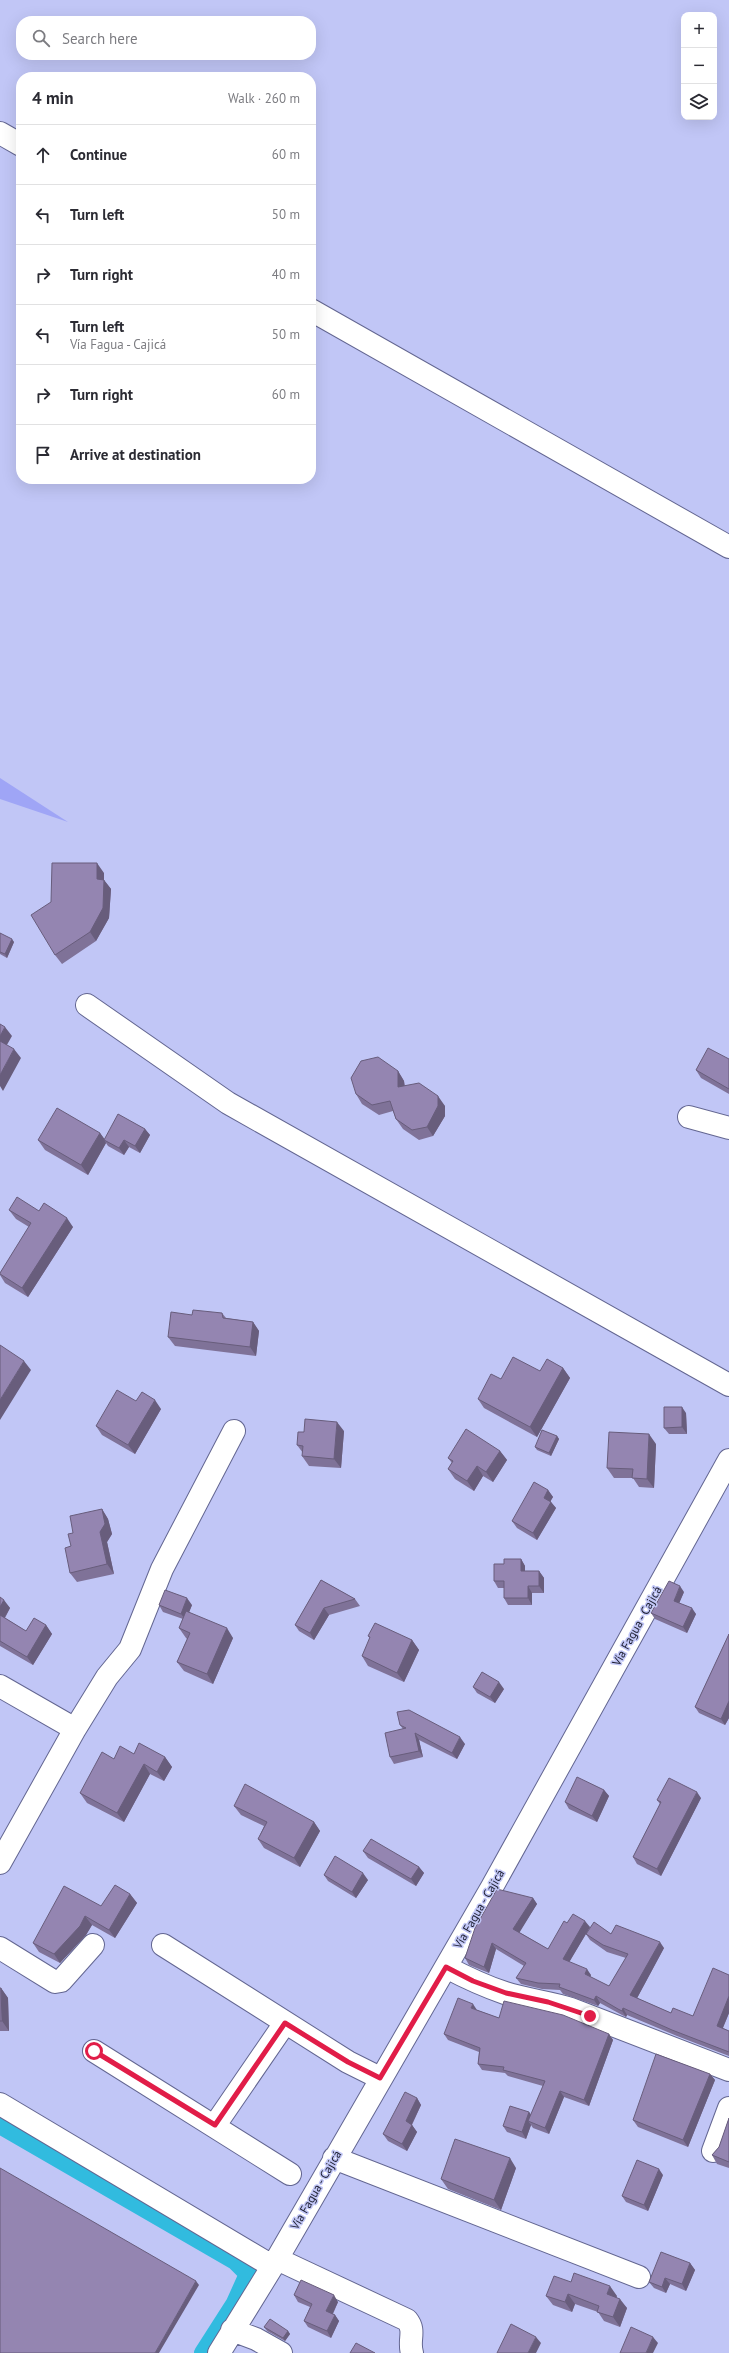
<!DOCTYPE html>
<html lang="en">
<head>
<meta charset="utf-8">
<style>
	:root { --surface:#fff; --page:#f2f2f3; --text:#2b2b33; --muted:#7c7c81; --line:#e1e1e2 }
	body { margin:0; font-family:"PT Sans",sans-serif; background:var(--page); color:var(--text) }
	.controls { position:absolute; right:12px; top:12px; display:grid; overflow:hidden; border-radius:8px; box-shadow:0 4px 16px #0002 }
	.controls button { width:36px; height:36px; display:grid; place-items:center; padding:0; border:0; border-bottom:1px solid var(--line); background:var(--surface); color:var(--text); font:20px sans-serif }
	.stop { position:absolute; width:12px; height:12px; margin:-9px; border:3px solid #e11d48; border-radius:50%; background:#fff }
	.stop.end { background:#e11d48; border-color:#fff; box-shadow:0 1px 4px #0008 }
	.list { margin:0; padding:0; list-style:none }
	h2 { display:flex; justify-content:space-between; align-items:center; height:52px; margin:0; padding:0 16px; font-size:17px }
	h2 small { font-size:13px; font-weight:400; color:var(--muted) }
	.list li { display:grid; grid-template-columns:26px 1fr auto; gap:12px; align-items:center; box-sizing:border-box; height:60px; padding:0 16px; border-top:1px solid var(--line) }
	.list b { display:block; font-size:15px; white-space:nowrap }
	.list p { margin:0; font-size:13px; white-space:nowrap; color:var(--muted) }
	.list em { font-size:13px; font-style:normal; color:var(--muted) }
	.icon { flex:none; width:22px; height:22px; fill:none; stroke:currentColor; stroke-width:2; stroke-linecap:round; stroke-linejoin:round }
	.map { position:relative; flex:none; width:729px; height:2353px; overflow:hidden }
	.search { position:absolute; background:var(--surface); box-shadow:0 4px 16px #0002; left:16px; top:16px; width:300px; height:44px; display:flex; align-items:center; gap:10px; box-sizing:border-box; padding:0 14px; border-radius:16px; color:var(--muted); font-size:15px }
	.panel { position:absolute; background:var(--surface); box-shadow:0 4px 16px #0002; left:16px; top:72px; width:300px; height:412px; border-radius:16px }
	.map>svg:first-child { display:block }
	.green { fill:#9fa5f6 }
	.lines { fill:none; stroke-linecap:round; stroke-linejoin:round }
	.canal { stroke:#31bbdf; stroke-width:18 }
	.minor-casing { stroke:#636691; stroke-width:24 }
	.minor { stroke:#fff; stroke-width:22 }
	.wall { fill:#7f7298; fill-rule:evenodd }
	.shaded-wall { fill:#685d7c }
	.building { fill:#9485b1; stroke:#685d7c }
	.route { stroke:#e11d48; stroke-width:5 }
	.labels { text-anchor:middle; stroke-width:3; stroke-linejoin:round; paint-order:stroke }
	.street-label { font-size:12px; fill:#1a1c2d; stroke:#c1c6f6 }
</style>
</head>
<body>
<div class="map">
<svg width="729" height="2353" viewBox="0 0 729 2353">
	<rect width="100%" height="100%" fill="#c1c6f6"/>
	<path class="green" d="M0,778L68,822L0,799Z"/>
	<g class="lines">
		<path class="canal" d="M0,2125L235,2261L248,2274L235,2303L203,2353"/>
		<defs>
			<path id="minor" d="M0,133L21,145
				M311,310L729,547
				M87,1005L228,1103L729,1385
				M689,1117L729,1128
				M0,1686L75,1729L0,1863
				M75,1729L107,1677L130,1649L162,1569L234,1431
				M163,1945L348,2062L380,2078
				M0,1948L55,1982L61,1981L93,1945
				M446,1967C465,1977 484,1986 505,1993C527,2000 549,2002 571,2009L729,2070
				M94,2051L290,2174
				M0,2104L272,2266
				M215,2125L285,2023
				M713,2151L729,2108
				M334,2158L639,2277
				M277,2259L407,2320C416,2331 408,2340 412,2353
				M232,2330L256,2339L281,2353
				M219,2353L277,2259L492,1887L729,1460"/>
		</defs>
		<use href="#minor" class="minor-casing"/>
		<use href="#minor" class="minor"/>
	</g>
	<path class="wall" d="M104,873V880L111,889L109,918L96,941L62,964L55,955Z
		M0,933L14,942L7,958L0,954Z
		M729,1059V1094L701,1078L696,1070Z
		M398,1071L404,1081L405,1086L445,1106V1116L433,1136L419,1140L403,1129L396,1119L393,1111L379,1115L362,1104L356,1094Z
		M145,1129L150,1135L140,1153L129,1147L124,1155L108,1146L106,1143L88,1175L45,1150L38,1140L100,1133L104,1139Z
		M9,1210L39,1211L73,1227L28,1297L5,1283L0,1275V1273L29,1227L16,1219Z
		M222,1313L226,1318L253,1322L259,1331L256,1356L175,1346L168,1337L192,1315Z
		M563,1368L570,1378L537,1437L484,1408L478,1399L501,1379L540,1371Z
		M136,1401L161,1409L135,1454L102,1435L96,1426Z
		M686,1413L687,1434H669L664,1428Z
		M344,1431L341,1468L309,1466L302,1456L303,1453L297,1445L304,1432Z
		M557,1436L559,1439L551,1456L537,1450L535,1447Z
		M656,1444L654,1488L639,1487L633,1478H614L607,1468Z
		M500,1451L507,1460L493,1482L483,1476L474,1491L455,1479L448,1469L452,1463L448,1458Z
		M548,1490L553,1497L550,1501L556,1508L537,1540L517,1528L512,1521Z
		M102,1509L108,1519L112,1534L107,1542L114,1574L77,1582L70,1573L71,1546L73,1533Z
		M521,1559L525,1566V1571H539L544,1578V1593H532V1605H508L504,1598V1588H498L494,1581L504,1564Z
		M321,1580L355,1599L360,1606L329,1615L314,1640L299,1631L295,1625Z
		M684,1592L679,1603L696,1614L687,1633L655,1619L651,1613Z
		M0,1597L10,1608L5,1618L26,1631L46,1625L52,1634L33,1665L0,1646Z
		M159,1605H192L189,1612L233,1638L213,1684L184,1671L177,1662L187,1639L186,1638L179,1628L183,1619L163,1612Z
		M729,1634V1718L725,1725L699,1713L695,1707Z
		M368,1636L412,1640L419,1650L404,1682L368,1666L362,1656L370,1638Z
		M473,1687L504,1689L495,1703L477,1693Z
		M400,1725L465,1744L457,1759L419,1740L423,1757L394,1764L390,1757L403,1729Z
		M134,1754L165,1757L172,1767L164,1781L150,1774L124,1822L87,1803L80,1793L114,1759Z
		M604,1790L609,1796L597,1822L569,1809L565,1802Z
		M701,1798L661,1876L637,1864L633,1857L660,1804L657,1800Z
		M234,1806L314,1822L320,1831L300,1867L264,1848L258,1839L264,1826L241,1815Z
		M363,1851L419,1867L424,1873L416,1886L368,1858Z
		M324,1875L368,1880L356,1898L328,1881Z
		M130,1894L137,1903L115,1938L92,1925L86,1935L60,1963L39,1952L33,1943L101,1906Z
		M533,1898L537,1904L519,1932L548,1949L567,1923L590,1927L587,1932L611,1934L664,1948L637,1998L671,2013L693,2016L729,1975V2013L723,2028L729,2031V2056L677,2036L627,2015L626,2017L622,2015L600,2003L598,2006L563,1994L560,1990L542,1989L521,1984L516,1978L524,1966L496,1949L489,1973L469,1965L465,1958ZM586,1934L590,1940L607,1952L626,1958L609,1986L590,1977L591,1975L569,1962Z
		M0,1988H1L8,1998L9,2031H0Z
		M477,2010L499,2018L609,2034L613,2040L589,2106L564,2097L549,2134L533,2128L531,2125L526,2139L507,2132L503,2126L529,2112L531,2115L543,2086L508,2076L505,2073L482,2070L478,2064L479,2052L448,2040L444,2034Z
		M710,2074L715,2080L688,2147L638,2127L633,2120Z
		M417,2098L421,2105L412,2125L417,2132L407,2151L388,2141L383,2134Z
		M729,2118V2168L717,2164L712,2155L719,2147Z
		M516,2168L501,2210L448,2189L441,2179Z
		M663,2175L648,2211L626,2202L622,2196Z
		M690,2263L695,2270L686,2291L670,2284L666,2293L654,2288L649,2282Z
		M571,2282L617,2296L616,2297L627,2308L620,2327L604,2321L598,2312L575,2304L572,2312L553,2305L546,2296Z
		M294,2295L338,2302L333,2314L335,2315L339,2321L331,2338L308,2327L304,2321L310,2307L298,2302Z
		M264,2327L288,2331L290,2334L285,2341L267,2331Z"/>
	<path class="shaded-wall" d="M97,863L104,873V889L97,879Z
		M104,880L111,889L109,918L96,941L90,932Z
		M12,939L14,942L7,958L5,954Z
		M5,1027L12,1036L4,1050L0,1044V1036Z
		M14,1049L21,1058L3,1091L0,1086V1075Z
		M398,1071L404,1081L405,1097L398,1087Z
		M438,1096L445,1106V1116L433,1136L427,1127Z
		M145,1129L150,1135L140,1153L135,1146Z
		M100,1133L106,1141L104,1140L106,1143L88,1175L81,1165Z
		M124,1140L129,1147L124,1155L119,1148Z
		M67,1218L73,1227L28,1297L22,1288Z
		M253,1322L259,1331L256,1356L250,1347Z
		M24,1361L31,1370L0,1420V1400Z
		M563,1368L570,1378L537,1437L530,1427Z
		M155,1400L161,1409L135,1454L128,1445Z
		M682,1407L686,1413L687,1434L682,1427Z
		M337,1422L344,1431L341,1468L334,1459Z
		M649,1434L656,1444L654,1488L647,1479Z
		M557,1436L559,1439L551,1456L549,1453Z
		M500,1451L507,1460L493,1482L486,1472Z
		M477,1466L483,1476L474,1491L467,1481Z
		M548,1490L553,1497L549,1504L544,1498Z
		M551,1502L556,1508L537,1540L533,1533Z
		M102,1509L108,1519L112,1534L107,1542L114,1574L107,1564L100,1532Z
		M521,1559L525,1566V1578L521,1571Z
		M539,1571L544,1578V1593L539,1586Z
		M528,1586L532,1593V1605L528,1598Z
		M680,1586L684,1592L678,1606L674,1601Z
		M187,1598L192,1605L186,1620L181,1614Z
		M4,1600L10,1608L2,1622L0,1618V1607Z
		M324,1608L329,1615L314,1640L310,1633Z
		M692,1608L696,1614L687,1633L683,1627Z
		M46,1625L52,1634L33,1665L27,1657Z
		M227,1628L233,1638L213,1684L207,1674Z
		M412,1640L419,1650L404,1682L397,1673Z
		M499,1682L504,1689L495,1703L490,1697Z
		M729,1701V1718L725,1725L721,1719Z
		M415,1733L419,1740L423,1757L419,1751Z
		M460,1737L465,1744L457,1759L452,1753Z
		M165,1757L172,1767L164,1781L157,1772Z
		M144,1764L150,1774L124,1822L117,1813Z
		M604,1790L609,1796L597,1822L592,1816Z
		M697,1792L701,1798L661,1876L657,1869Z
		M314,1822L320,1831L300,1867L294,1858Z
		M419,1867L424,1873L416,1886L411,1879Z
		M363,1873L368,1880L356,1898L352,1892Z
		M130,1894L137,1903L115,1938L109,1930Z
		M533,1898L537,1904L518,1935L513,1929Z
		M85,1916L92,1925L86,1935L60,1963L54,1954Z
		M585,1921L590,1927L567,1966L563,1959Z
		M660,1942L664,1948L635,2002L630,1995Z
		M492,1943L496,1949L489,1973L484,1967Z
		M587,1969L591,1975L589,1980L585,1974Z
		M1,1988L8,1998L9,2031L2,2021Z
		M596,1996L600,2003L598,2006L594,2000Z
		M729,1996V2013L721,2032L717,2026Z
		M473,2004L477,2010L471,2008Z
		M623,2008L627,2015L626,2017L622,2011Z
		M609,2034L613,2040L589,2106L584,2100Z
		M710,2074L715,2080L688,2147L683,2140Z
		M560,2091L564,2097L549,2134L545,2128Z
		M417,2098L421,2105L410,2128L406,2121Z
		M529,2112L534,2119L528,2121L531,2125L526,2139L522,2132Z
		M412,2125L417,2132L407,2151L402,2144Z
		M510,2158L516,2168L501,2210L494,2200Z
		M659,2169L663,2175L648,2211L644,2205Z
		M690,2263L695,2270L686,2291L682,2284Z
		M665,2278L670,2284L666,2293L662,2287Z
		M196,2281L199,2285L159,2353H155Z
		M610,2286L617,2296L614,2303L607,2294Z
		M568,2294L575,2304L572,2312L565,2302Z
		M334,2295L338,2302L331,2317L326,2311Z
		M620,2299L627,2308L620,2327L613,2317Z
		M335,2315L339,2321L331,2338L327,2331Z
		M288,2331L290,2334L285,2341L283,2338Z
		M536,2337L541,2343L536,2353H528Z
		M653,2337L658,2343L653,2353H646Z"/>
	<path class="building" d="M52,863H97V879L104,880L103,908L90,932L55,955L31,915L51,902Z
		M0,933L12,939L5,954L0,952Z
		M0,1024L5,1027L0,1036Z
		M0,1041L14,1049L0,1075Z
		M708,1048L729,1059V1089L696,1070Z
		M378,1057L398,1071V1087L419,1083L438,1096V1106L427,1127L412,1130L396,1119L390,1101L372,1105L356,1094L351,1078L361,1061Z
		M57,1108L100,1133L81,1165L38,1140Z
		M118,1114L145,1129L135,1146L124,1140L119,1148L104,1140Z
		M17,1197L39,1211L44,1203L67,1218L22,1288L0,1274V1273L31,1223L9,1210Z
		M193,1310L222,1313L223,1318L253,1322L250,1347L168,1337L171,1312L192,1315Z
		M0,1345L24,1361L0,1400Z
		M513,1357L540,1371L547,1359L563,1368L530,1427L478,1399L491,1374L501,1379Z
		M117,1390L136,1401L142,1392L155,1400L128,1445L96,1426Z
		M664,1407H682V1427L664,1428Z
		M305,1419L337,1422L334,1459L302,1456L303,1446L297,1445L298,1432H304Z
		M466,1429L500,1451L486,1472L477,1466L467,1481L448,1469L453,1461L448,1458Z
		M542,1430L557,1436L549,1453L535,1447Z
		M609,1432L649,1434L647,1479L632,1478L633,1469L607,1468Z
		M534,1482L548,1490L544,1498L551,1502L533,1533L512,1521Z
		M102,1509L105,1524L100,1532L107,1564L70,1573L65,1548L71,1546L68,1534L73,1533L70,1516Z
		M504,1559H521V1571H539V1586H528V1598H504V1581H494V1564H504Z
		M321,1580L355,1599L324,1608L310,1633L295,1625Z
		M669,1581L680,1586L674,1601L692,1608L683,1627L651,1613Z
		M165,1590L187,1598L181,1614L159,1605Z
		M0,1597L4,1600L0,1607Z
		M186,1611L227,1628L207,1674L177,1662L190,1633L179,1628Z
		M0,1615L26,1631L34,1618L46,1625L27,1657L0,1641Z
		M375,1623L412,1640L397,1673L362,1656L370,1637L368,1636Z
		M729,1634V1701L721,1719L695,1707Z
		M482,1672L499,1682L490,1697L473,1687Z
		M409,1710L460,1737L452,1753L415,1733L419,1751L390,1757L385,1733L406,1728L400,1725L397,1712Z
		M139,1743L165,1757L157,1772L144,1764L117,1813L80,1793L102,1752L114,1759L120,1746L134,1754Z
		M577,1777L604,1790L592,1816L565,1802Z
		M669,1778L697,1792L657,1869L633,1857L661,1802L657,1800Z
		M245,1784L314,1822L294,1858L258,1839L267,1822L234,1806Z
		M371,1839L419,1867L411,1879L363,1851Z
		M335,1856L363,1873L352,1892L324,1875Z
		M115,1885L130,1894L109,1930L85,1916L80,1926L54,1954L33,1943L64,1886L101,1906Z
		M497,1889L533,1898L513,1929L548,1949L564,1921L567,1923L573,1914L585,1921L563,1959L587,1969L585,1974L609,1986L628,1954L603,1945L586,1934L594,1922L611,1934L616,1925L660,1942L630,1995L671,2013L673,2008L693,2016L713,1968L729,1975V1996L717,2026L729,2031V2052L672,2030L623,2008L622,2011L618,2009L596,1996L594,2000L559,1987L560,1984L538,1983L516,1978L526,1963L492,1943L484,1967L465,1958L475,1928Z
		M0,1988H1L2,2021H0Z
		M458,1998L473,2004L471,2008L499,2018L504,2001L563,2015L609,2034L584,2100L560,2091L545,2128L528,2121L545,2081L503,2070L504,2067L478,2064L480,2048L444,2034Z
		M656,2054L710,2074L683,2140L633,2120Z
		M405,2092L417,2098L406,2121L412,2125L402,2144L383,2134Z
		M510,2106L529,2112L522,2132L503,2126Z
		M729,2118V2162L712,2155L719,2147Z
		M455,2139L510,2158L494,2200L441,2179Z
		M637,2160L659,2169L644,2205L622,2196Z
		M0,2168L196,2281L155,2353H0Z
		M661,2252L690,2263L682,2284L665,2278L662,2287L649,2282Z
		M574,2273L610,2286L607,2294L620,2299L613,2317L597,2312L599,2306L568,2294L565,2302L546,2296L554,2276L571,2282Z
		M301,2280L334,2295L326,2311L335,2315L327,2331L304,2321L312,2304L294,2295Z
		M270,2319L288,2331L283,2338L264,2327Z
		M511,2324L536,2337L528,2353H497Z
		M631,2327L653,2337L646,2353H620Z
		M356,2343L375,2353H350Z"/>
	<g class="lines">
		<path class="route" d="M94,2051L215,2125L285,2023L348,2062L380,2078L446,1967L473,1981L506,1993L548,2002L590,2016"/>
	</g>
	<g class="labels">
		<g class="street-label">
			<text transform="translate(637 1626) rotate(-61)" y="4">Vía Fagua - Cajicá</text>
			<text transform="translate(479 1909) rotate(-60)" y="4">Vía Fagua - Cajicá</text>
			<text transform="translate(316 2190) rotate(-60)" y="4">Vía Fagua - Cajicá</text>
		</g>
	</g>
</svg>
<div class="controls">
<button>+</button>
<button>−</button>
<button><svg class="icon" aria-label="layers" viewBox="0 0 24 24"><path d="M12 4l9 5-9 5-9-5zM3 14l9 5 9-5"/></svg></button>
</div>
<div class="stop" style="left:94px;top:2051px"></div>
<div class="stop end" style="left:590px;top:2016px"></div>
<div class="search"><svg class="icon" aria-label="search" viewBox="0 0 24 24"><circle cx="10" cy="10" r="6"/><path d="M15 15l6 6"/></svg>Search here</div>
<section class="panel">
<h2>4 min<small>Walk · 260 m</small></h2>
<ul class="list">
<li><svg class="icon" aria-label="ahead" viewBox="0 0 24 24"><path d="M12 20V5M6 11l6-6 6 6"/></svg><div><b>Continue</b></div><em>60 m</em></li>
<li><svg class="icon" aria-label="left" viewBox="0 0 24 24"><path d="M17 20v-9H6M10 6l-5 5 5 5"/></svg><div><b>Turn left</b></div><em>50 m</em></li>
<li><svg class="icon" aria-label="right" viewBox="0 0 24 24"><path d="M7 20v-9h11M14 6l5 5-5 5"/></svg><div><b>Turn right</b></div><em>40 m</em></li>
<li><svg class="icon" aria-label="left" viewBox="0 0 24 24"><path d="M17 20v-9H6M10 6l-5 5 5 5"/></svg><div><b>Turn left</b><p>Vía Fagua - Cajicá</p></div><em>50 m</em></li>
<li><svg class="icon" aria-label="right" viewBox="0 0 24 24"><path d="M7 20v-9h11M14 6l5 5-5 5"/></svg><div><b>Turn right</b></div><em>60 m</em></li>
<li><svg class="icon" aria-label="arrive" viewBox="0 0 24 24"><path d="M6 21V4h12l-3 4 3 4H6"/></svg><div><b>Arrive at destination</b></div></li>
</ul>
</section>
</div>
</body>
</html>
